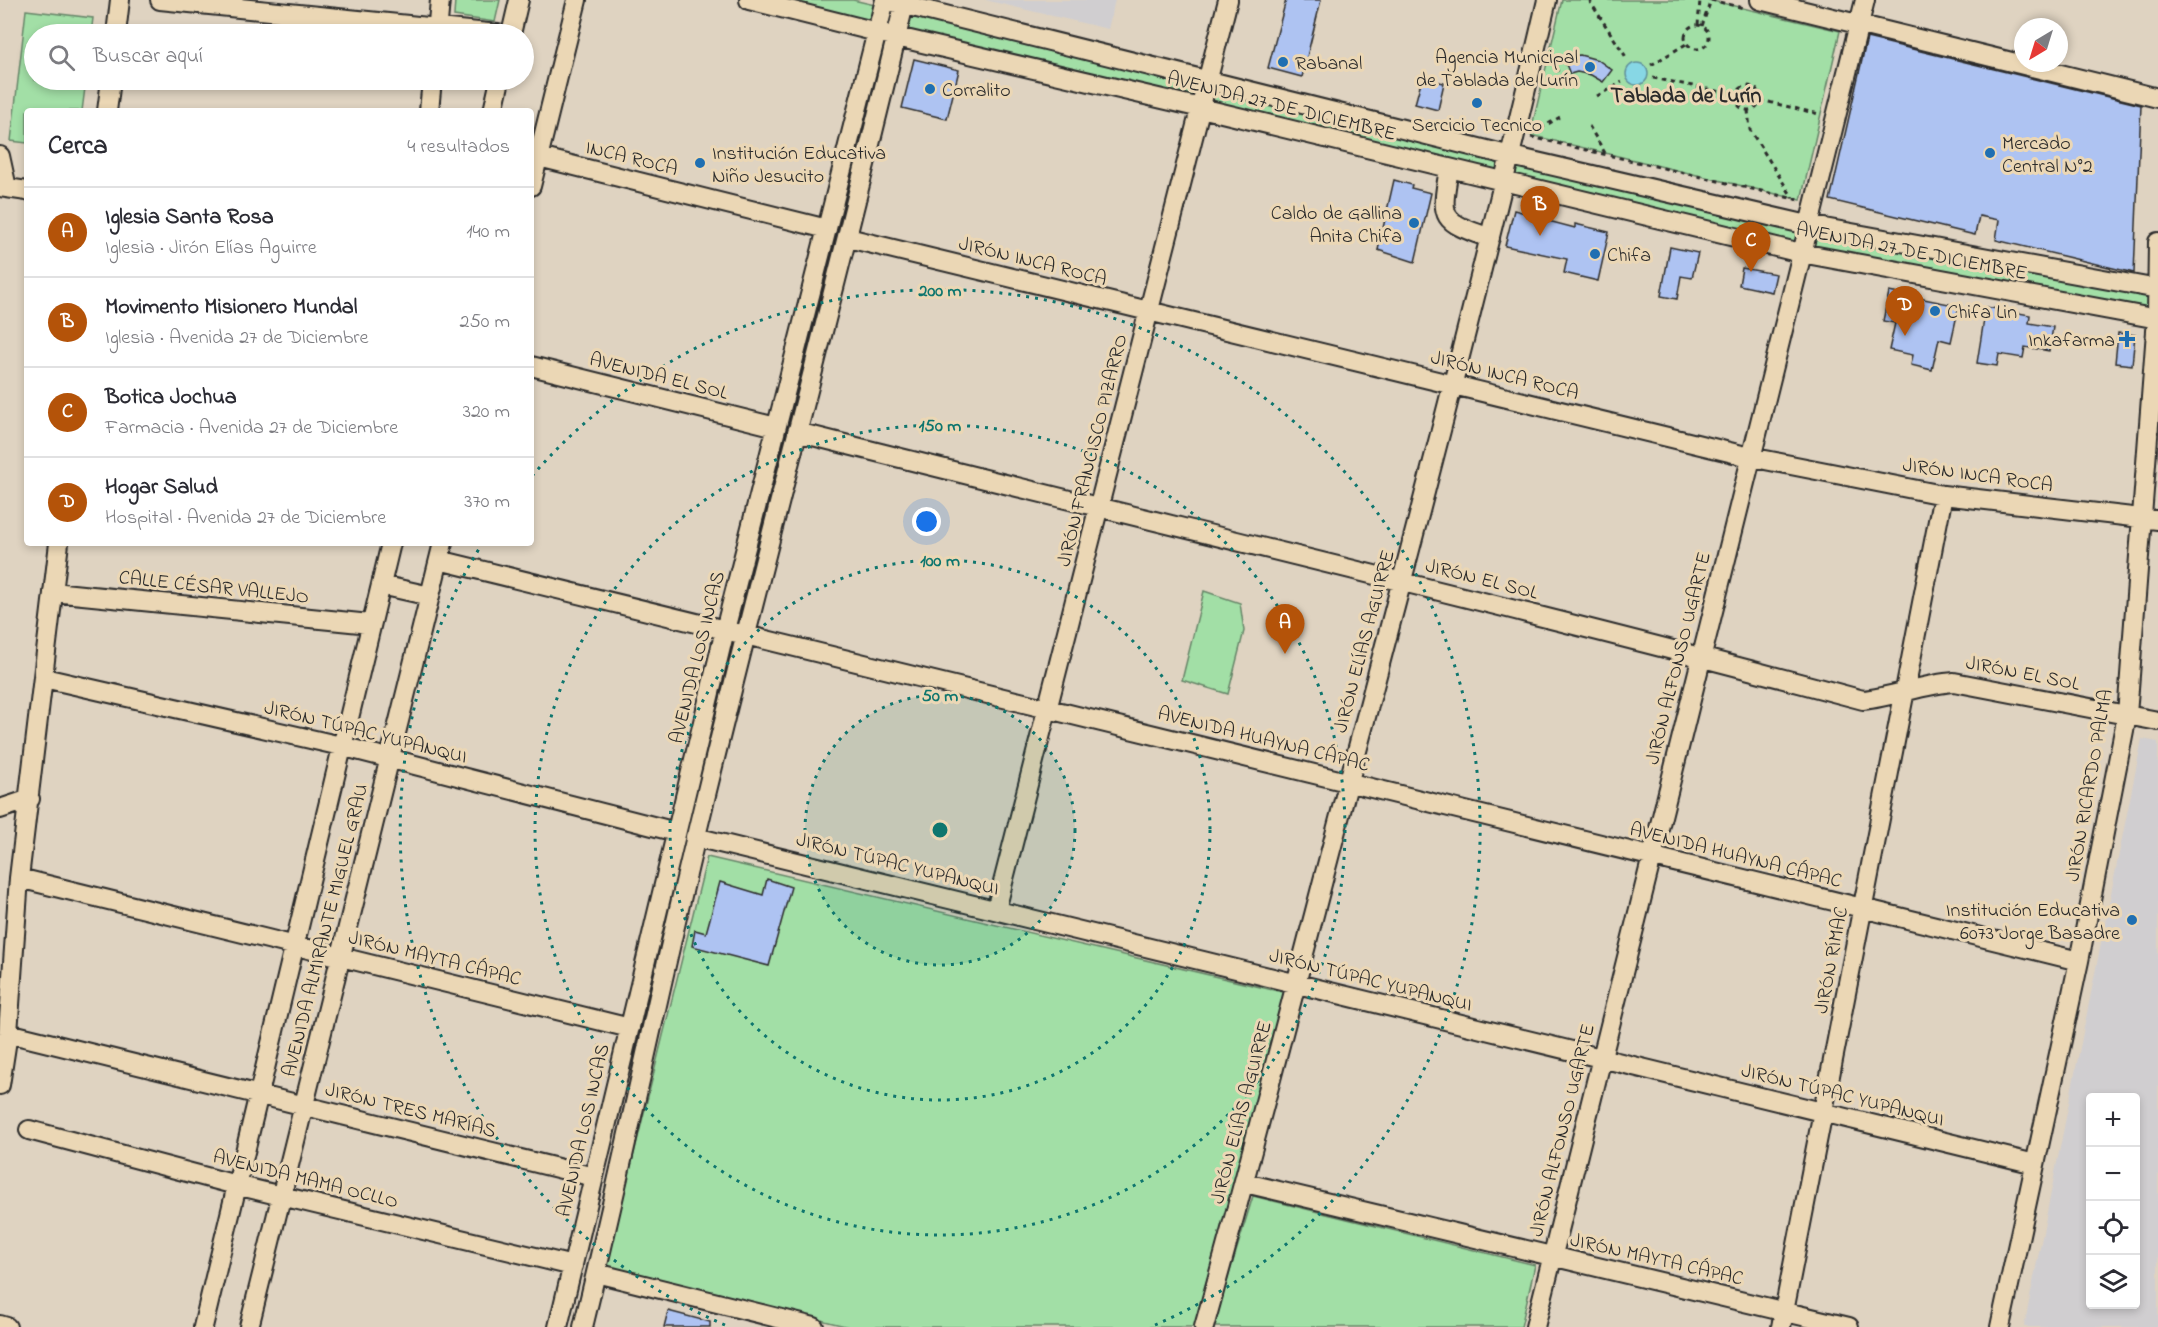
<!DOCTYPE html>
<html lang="es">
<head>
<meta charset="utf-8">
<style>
	:root { --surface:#fff; --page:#f7f7f7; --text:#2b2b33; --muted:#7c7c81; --line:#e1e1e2; --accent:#b45309 }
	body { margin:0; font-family:"Indie Flower",sans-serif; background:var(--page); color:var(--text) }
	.controls { position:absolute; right:18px; bottom:18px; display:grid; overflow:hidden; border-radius:6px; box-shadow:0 3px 9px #0003 }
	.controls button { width:54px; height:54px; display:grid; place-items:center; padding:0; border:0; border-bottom:2px solid var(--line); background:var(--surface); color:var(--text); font:30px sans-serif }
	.compass { position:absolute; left:2014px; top:18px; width:54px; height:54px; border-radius:50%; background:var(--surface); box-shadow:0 3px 9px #0003; rotate:218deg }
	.you { position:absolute; left:927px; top:522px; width:21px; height:21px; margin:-15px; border:4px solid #fff; border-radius:50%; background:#1a73e8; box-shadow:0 0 0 9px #1a73e833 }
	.badge { display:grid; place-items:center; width:39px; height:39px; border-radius:50%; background:var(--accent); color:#fff; font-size:20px; font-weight:700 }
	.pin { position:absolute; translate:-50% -50px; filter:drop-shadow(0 2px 3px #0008) }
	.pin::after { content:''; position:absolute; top:32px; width:21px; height:18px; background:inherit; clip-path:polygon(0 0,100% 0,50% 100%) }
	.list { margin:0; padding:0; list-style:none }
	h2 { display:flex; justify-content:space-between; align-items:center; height:78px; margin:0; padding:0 24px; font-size:26px }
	h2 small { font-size:20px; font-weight:400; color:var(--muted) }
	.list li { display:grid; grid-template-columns:39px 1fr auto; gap:18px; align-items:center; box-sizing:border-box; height:90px; padding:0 24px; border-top:2px solid var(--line) }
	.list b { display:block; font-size:22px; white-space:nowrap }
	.list p { margin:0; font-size:20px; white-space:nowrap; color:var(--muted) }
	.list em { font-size:20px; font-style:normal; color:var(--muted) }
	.icon { flex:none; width:33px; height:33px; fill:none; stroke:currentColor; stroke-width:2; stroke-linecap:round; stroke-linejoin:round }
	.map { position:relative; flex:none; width:2158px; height:1327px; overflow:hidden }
	.search { position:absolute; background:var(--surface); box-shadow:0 3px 9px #0003; left:24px; top:24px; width:510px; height:66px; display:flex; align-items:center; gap:15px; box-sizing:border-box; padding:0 21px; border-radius:33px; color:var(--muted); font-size:22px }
	.panel { position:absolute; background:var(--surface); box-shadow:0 3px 9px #0003; left:24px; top:108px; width:510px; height:438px; border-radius:6px }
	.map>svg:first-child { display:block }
	.built { fill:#d0ced0; fill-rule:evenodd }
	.green { fill:#a2dfa6; stroke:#668568; stroke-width:1.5 }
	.water { fill:#87d7e5; stroke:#62929b; stroke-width:1.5 }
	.building { fill:#aec3f2; stroke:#2b2b2b; stroke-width:1.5 }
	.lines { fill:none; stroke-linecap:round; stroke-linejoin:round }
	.minor-casing { stroke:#2b2b2b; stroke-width:22 }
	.path { stroke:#2b2b2b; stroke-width:3; stroke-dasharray:4.5 4.5; stroke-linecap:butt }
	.minor { stroke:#ebd7b5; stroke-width:18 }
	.ring { fill:none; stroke:#0f766e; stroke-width:3; stroke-dasharray:3 6 }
	.poi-dot { fill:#1f6fb2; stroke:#ebd7b5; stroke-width:2 }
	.labels { text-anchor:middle; stroke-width:6; stroke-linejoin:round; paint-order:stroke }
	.poi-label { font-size:20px; fill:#2b2b2b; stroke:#ebd7b5; text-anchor:start }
	.street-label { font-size:20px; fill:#2b2b2b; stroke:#ebd7b5 }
	.quarter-label { font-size:22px; font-weight:bold; fill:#2b2b2b; stroke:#ebd7b5 }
	.centre { fill:#0f766e; stroke:#ebd7b5; stroke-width:3 }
	.ring-label { font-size:18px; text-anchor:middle; font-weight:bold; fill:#0f766e; stroke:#ebd7b5; stroke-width:6; stroke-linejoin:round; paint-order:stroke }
</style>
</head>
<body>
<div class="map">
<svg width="2158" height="1327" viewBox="0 0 2158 1327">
	<rect width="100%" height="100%" fill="#dfd3c1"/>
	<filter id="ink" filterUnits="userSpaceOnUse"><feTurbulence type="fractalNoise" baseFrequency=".0167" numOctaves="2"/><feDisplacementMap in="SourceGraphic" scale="12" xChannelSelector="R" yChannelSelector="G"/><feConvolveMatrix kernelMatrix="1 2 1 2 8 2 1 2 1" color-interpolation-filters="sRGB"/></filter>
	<g filter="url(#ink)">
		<path class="built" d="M985,0H1115L1108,29Z
			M2142,739L2158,742V1327H2024ZM2090,1098H2136V1304H2090Z"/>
		<path class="green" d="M455,0H500L495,22L454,16Z
			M774,0H853L875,5L870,24Z
			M1562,0H1709L1840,31L1801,200L1530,135Z
			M26,10L93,18L91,34H34V80H86L82,111H27V143L11,141Z
			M908,13L1201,86L1197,101L904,29Z
			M1210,89L1503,161L1499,175L1207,103Z
			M1518,166L1802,230L1797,244L1513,178Z
			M1814,232L2151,295L2150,310L1810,249Z
			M1204,591L1240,603L1244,631L1228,694L1182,680Z
			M707,857L1286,993L1194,1327H849L606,1267Z
			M1253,1196L1535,1265L1521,1327H1213Z"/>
		<path class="water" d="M1626 74a11 11 0 1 1 22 0a11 11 0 1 1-22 0Z"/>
		<path class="building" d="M1286,0H1321L1302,77L1268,68Z
			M1867,38L2141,105L2134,273L1996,240L1999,220L1979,216L1975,235L1830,200Z
			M1580,55L1598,60L1612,70L1603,82L1591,75L1577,72L1570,74L1563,57Z
			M914,59L959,70L947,119L902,108Z
			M1422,78L1444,83L1438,110L1415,104Z
			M1394,180L1412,185L1411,188L1431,193L1415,262L1378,250Z
			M1514,210L1533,215V217L1575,228V224L1609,232L1598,281L1564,273L1567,259L1505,246Z
			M1670,247L1698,253L1692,278L1681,276L1677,299L1661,296Z
			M1742,268L1776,274L1772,292L1739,285Z
			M1889,292L1959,306L1951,342L1939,339L1932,370L1911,365L1913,355L1889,350L1895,323L1883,321Z
			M1986,307L2030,315L2029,323L2053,327L2049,351L2025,347L2023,358L1999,354L1997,366L1977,363Z
			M2118,333L2135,335L2132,365L2115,363Z
			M767,879L791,887L769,966L692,946L695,930L706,933L720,882L763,895Z
			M668,1311L710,1322V1327H664Z"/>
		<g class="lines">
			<defs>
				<path id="minor" d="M160,0L498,34
					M749,0L897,37L1201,108L1801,253L2158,319
					M1760,0L2158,98
					M893,2L1511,156L1808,225L2158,289
					M116,34L120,0
					M437,34L440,0
					M511,34L519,0
					M107,111L111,80
					M429,111L432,80
					M493,111L500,80
					M531,155L827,229
					M0,156L7,188
					M1449,169C1440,220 1441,221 1490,238
					M531,186L577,0
					M0,187L27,191
					M848,238L1750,457L1943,495L2158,520
					M531,366L776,427
					M797,432C1152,522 1509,605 1863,700C1894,697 1923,684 1954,682L2158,721
					M439,560L2079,961
					M381,585L430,596
					M53,592L370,624
					M44,678L341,746L676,832
					M0,809L30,799
					M695,837L2035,1164
					M19,878L630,1028
					M996,910L1228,0
					M8,1033L594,1177
					M0,1085L8,1033L19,878L59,543
					M29,1130L236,1185L573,1266
					M1245,1183L1849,1327
					M596,1273L814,1327
					M0,1325L7,1327
					M203,1327L391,543
					M249,1327L443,543
					M558,1327L725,630L885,0
					M583,1327C626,1151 662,974 705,799C770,532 842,267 905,0
					M1204,1327C1255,1146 1301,963 1349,781C1418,521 1486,262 1547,0
					M1535,1327L1865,0
					M1781,1327L1943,495
					M2000,1327L2079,961L2127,715L2157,318L2158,242"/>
			</defs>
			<use href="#minor" class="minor-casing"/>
			<path class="path" d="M1589,0L1628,60
				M1711,0L1744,8
				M1685 37a12 12 0 1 1 24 0a12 12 0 1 1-24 0Z
				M1698,25L1700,0
				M1702,26L1711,0
				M1551,60L1568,89
				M1651,65L1686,44
				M1653,78L1737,95
				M1736 98a12 12 0 1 1 24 0a12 12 0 1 1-24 0Z
				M1597,96L1622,82
				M1760,100L1819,114
				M1748,110L1750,130L1793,198
				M1589,126L1605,153
				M1533,133L1560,117
				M1531,137L1799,200"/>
			<use href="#minor" class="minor"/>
		</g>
	</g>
	<circle cx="940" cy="830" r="135" fill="#0f766e" fill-opacity=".12"/>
	<g class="ring">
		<circle cx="940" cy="830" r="135"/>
		<circle cx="940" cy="830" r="270"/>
		<circle cx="940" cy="830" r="405"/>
		<path d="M725 1325A540 540 0 0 1 482 544M532 476A540 540 0 1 1 1155 1325"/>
	</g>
	<g class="poi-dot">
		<circle cx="1283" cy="62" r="6"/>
		<circle cx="1590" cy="67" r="6"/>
		<circle cx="930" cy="89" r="6"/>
		<circle cx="1477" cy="103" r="6"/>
		<circle cx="1990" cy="153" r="6"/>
		<circle cx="700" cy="163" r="6"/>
		<circle cx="1414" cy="223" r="6"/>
		<circle cx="1595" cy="254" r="6"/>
		<circle cx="1935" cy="311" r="6"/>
		<path d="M2124 330h6v6h6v6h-6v6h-6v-6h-6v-6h6z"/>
		<circle cx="2132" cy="920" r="6"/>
	</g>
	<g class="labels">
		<g class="poi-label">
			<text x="1578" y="63" text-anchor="end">Agencia Municipal<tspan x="1578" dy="23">de Tablada de Lurín</tspan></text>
			<text x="1295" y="69">Rabanal</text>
			<text x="942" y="96">Corralito</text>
			<text x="1477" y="131" text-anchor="middle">Sercicio Tecnico</text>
			<text x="2002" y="149">Mercado<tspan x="2002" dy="23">Central N°2</tspan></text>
			<text x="712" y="159">Institución Educativa<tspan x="712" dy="23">Niño Jesucito</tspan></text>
			<text x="1402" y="219" text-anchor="end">Caldo de Gallina<tspan x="1402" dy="23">Anita Chifa</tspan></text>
			<text x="1607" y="261">Chifa</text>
			<text x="1947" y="318">Chifa Lin</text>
			<text x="2115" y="346" text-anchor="end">Inkafarma</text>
			<text x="2120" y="916" text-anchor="end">Institución Educativa<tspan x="2120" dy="23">6073 Jorge Basadre</tspan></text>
		</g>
		<g class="street-label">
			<text transform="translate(1282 105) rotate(14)" y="7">AVENIDA 27 DE DICIEMBRE</text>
			<text transform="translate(632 157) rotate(14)" y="7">INCA ROCA</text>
			<text transform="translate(1912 250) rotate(11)" y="7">AVENIDA 27 DE DICIEMBRE</text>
			<text transform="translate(1033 260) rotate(14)" y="7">JIRÓN INCA ROCA</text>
			<text transform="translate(1505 374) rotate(14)" y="7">JIRÓN INCA ROCA</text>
			<text transform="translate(659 375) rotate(14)" y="7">AVENIDA EL SOL</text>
			<text transform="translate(1091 450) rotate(-76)" y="7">JIRÓN FRANCISCO PIZARRO</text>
			<text transform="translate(1978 474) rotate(8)" y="7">JIRÓN INCA ROCA</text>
			<text transform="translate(1482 578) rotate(14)" y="7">JIRÓN EL SOL</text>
			<text transform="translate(214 586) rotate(6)" y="7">CALLE CÉSAR VALLEJO</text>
			<text transform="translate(1363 641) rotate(-75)" y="7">JIRÓN ELÍAS AGUIRRE</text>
			<text transform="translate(696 657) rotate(-76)" y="7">AVENIDA LOS INCAS</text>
			<text transform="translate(1677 658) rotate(-76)" y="7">JIRÓN ALFONSO UGARTE</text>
			<text transform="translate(2023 672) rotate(11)" y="7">JIRÓN EL SOL</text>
			<text transform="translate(366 731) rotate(14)" y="7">JIRÓN TÚPAC YUPANQUI</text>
			<text transform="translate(1264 738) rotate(14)" y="7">AVENIDA HUAYNA CÁPAC</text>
			<text transform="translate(2088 785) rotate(-80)" y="7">JIRÓN RICARDO PALMA</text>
			<text transform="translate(1736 854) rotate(14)" y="7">AVENIDA HUAYNA CÁPAC</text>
			<text transform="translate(898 863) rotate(14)" y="7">JIRÓN TÚPAC YUPANQUI</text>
			<text transform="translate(324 930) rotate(-76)" y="7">AVENIDA ALMIRANTE MIGUEL GRAU</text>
			<text transform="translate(435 957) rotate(14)" y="7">JIRÓN MAYTA CÁPAC</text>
			<text transform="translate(1830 960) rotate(-79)" y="7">JIRÓN RÍMAC</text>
			<text transform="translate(1371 979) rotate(14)" y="7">JIRÓN TÚPAC YUPANQUI</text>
			<text transform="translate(1843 1094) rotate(14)" y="7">JIRÓN TÚPAC YUPANQUI</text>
			<text transform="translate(411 1109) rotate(14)" y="7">JIRÓN TRES MARÍAS</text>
			<text transform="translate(1240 1112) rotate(-75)" y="7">JIRÓN ELÍAS AGUIRRE</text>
			<text transform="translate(582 1130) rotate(-77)" y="7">AVENIDA LOS INCAS</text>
			<text transform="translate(1561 1130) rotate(-76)" y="7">JIRÓN ALFONSO UGARTE</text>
			<text transform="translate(306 1178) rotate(14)" y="7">AVENIDA MAMA OCLLO</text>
			<text transform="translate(1657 1258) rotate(13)" y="7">JIRÓN MAYTA CÁPAC</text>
		</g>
		<g class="quarter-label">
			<text x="1686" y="102">Tablada de Lurín</text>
		</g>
	</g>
	<circle cx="940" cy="830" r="9" class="centre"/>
	<g class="ring-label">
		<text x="940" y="296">200 m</text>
		<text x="940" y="431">150 m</text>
		<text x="940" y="566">100 m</text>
		<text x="940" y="701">50 m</text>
	</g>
</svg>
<div class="controls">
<button>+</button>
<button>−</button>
<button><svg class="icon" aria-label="locate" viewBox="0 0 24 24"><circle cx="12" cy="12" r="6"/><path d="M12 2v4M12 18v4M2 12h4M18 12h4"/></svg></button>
<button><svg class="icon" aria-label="layers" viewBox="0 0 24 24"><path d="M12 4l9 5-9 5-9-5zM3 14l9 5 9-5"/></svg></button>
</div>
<svg class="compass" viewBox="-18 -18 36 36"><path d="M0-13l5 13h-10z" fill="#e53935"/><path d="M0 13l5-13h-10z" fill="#7c7c81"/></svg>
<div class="you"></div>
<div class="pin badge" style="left:1285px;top:654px">A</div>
<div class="pin badge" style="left:1540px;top:236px">B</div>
<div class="pin badge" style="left:1751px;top:272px">C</div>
<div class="pin badge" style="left:1905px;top:336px">D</div>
<div class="search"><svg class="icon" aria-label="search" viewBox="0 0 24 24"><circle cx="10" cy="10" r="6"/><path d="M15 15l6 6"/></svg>Buscar aquí</div>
<section class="panel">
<h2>Cerca<small>4 resultados</small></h2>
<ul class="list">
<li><span class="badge">A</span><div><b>Iglesia Santa Rosa</b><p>Iglesia · Jirón Elías Aguirre</p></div><em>140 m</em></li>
<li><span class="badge">B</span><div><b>Movimento Misionero Mundal</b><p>Iglesia · Avenida 27 de Diciembre</p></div><em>250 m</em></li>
<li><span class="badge">C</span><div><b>Botica Jochua</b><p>Farmacia · Avenida 27 de Diciembre</p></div><em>320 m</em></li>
<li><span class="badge">D</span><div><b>Hogar Salud</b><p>Hospital · Avenida 27 de Diciembre</p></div><em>370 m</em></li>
</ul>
</section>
</div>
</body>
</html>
